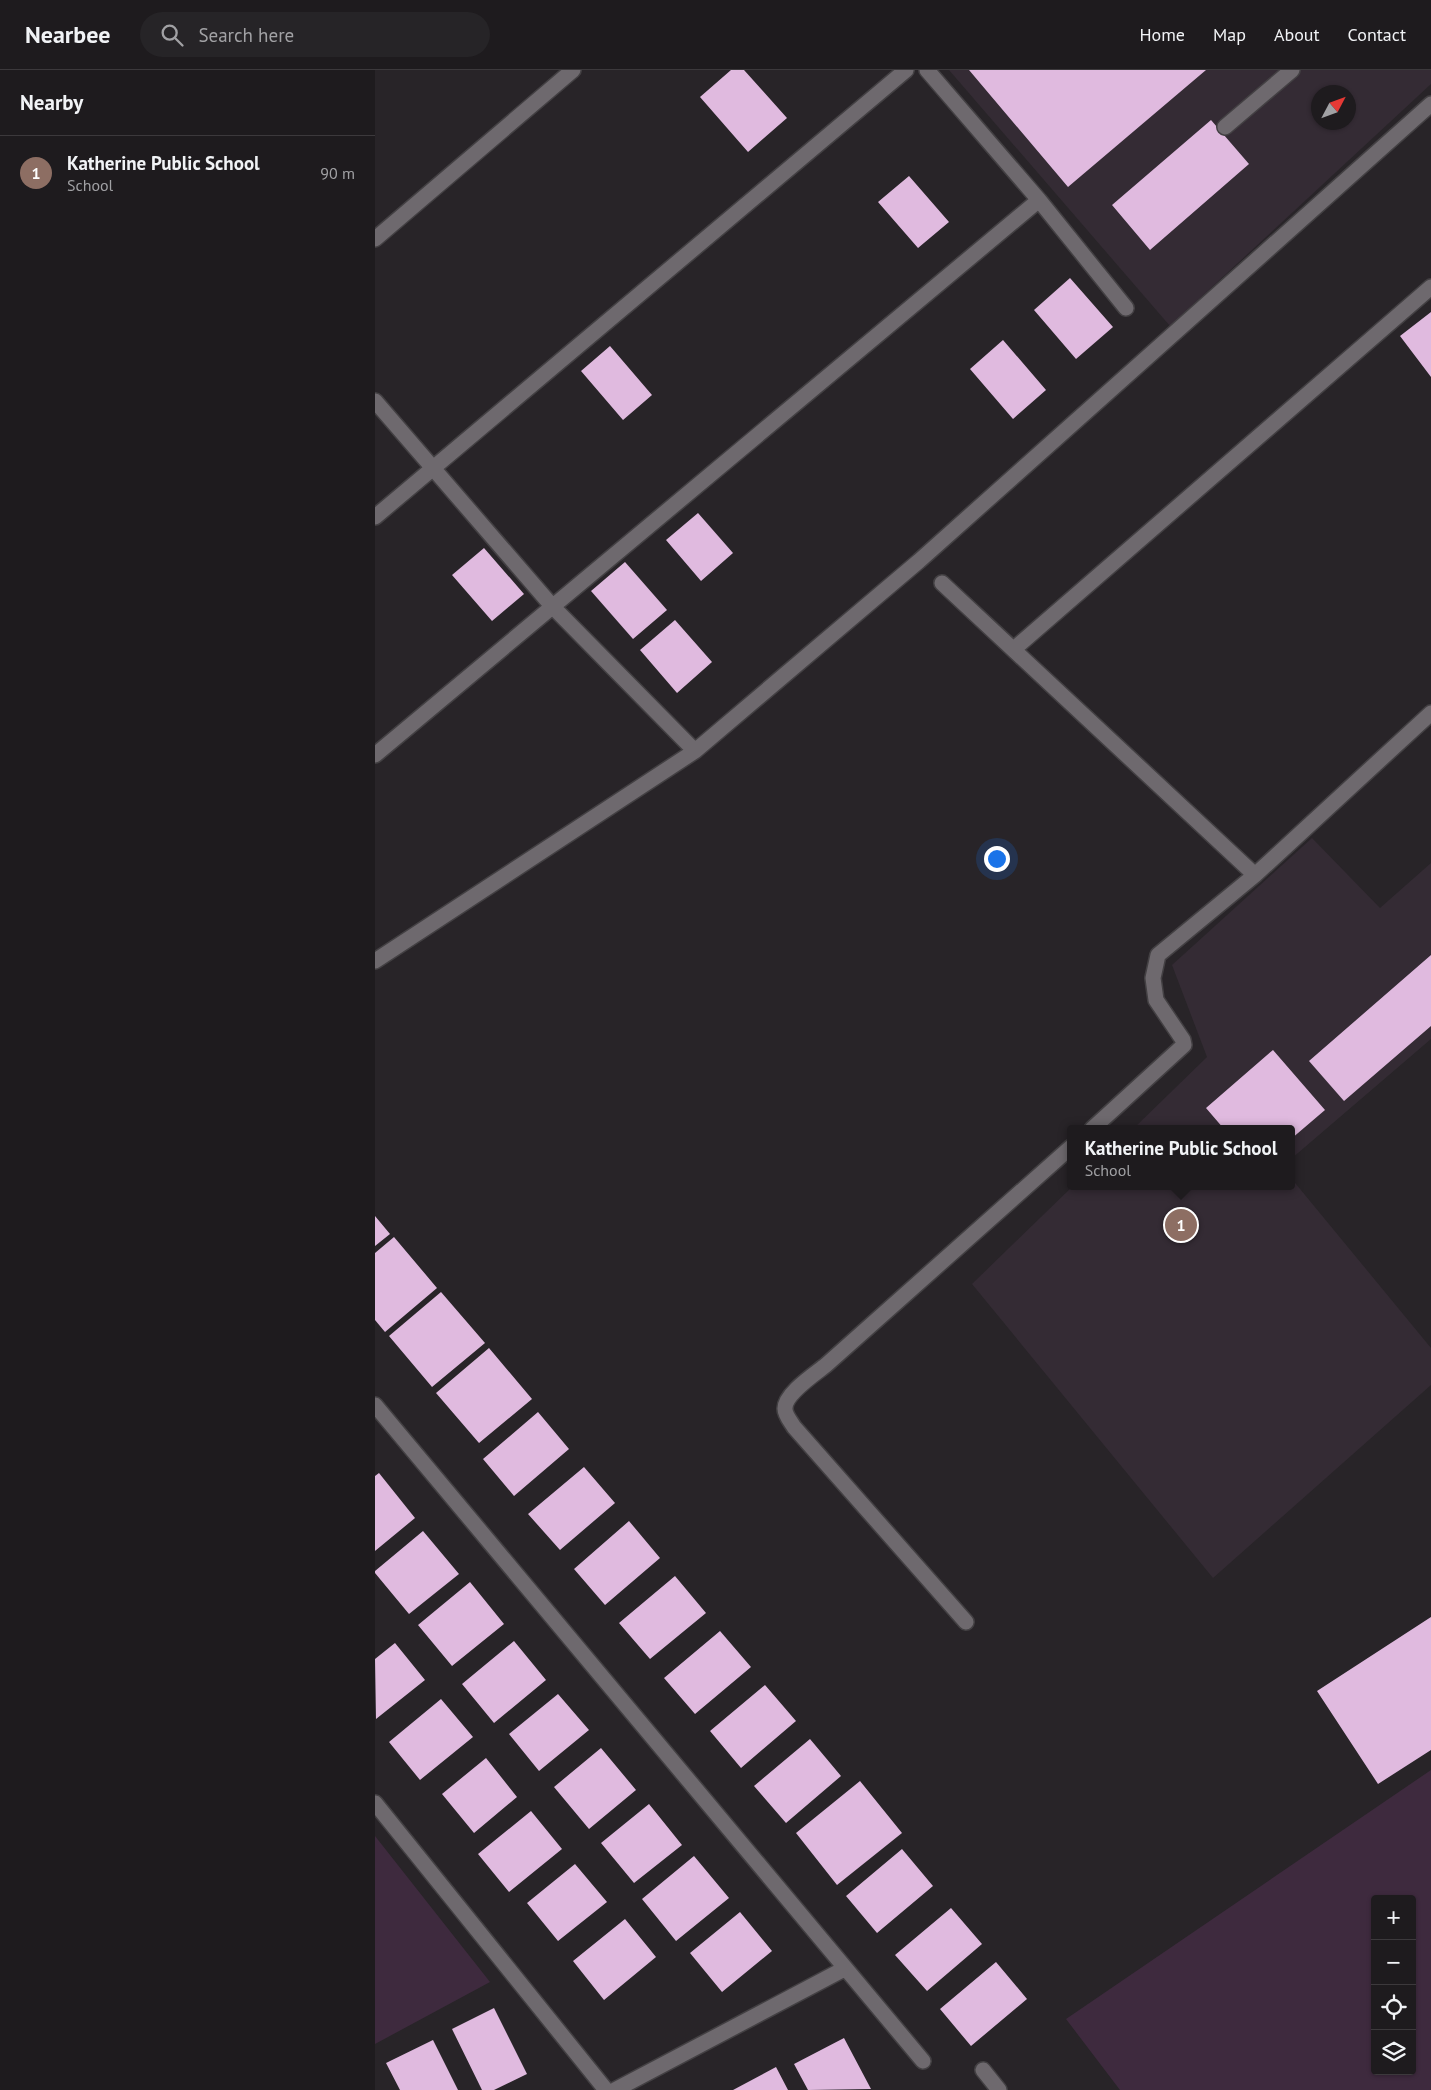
<!DOCTYPE html>
<html lang="en">
<head>
<meta charset="utf-8">
<style>
	:root { --surface:#1e1b1e; --page:#262427; --text:#f1f3f6; --muted:#a1a1a4; --line:#3c393c; --accent:#2563eb }
	body { margin:0; font-family:"PT Sans",sans-serif; background:var(--page); color:var(--text) }
	.controls { position:absolute; right:15px; bottom:15px; display:grid; overflow:hidden; border-radius:5px; box-shadow:0 1px 4px #0004 }
	.controls button { width:45px; height:45px; display:grid; place-items:center; padding:0; border:0; border-bottom:1px solid var(--line); background:var(--surface); color:var(--text); font:25px sans-serif }
	.compass { position:absolute; left:936px; top:15px; width:45px; height:45px; border-radius:50%; background:var(--surface); box-shadow:0 1px 4px #0004; rotate:49deg }
	.you { position:absolute; left:621px; top:788px; width:18px; height:18px; margin:-12px; border:4px solid #fff; border-radius:50%; background:#1a73e8; box-shadow:0 0 0 8px #1a73e833 }
	.badge { display:grid; place-items:center; width:32px; height:32px; border-radius:50%; background:var(--accent); color:#fff; font-size:16px; font-weight:700 }
	.pin { position:absolute; translate:-50% -50%; border:2px solid #fff; box-shadow:0 1px 5px #0006 }
	.popup { position:absolute; left:692px; top:1055px; width:228px; height:65px; box-sizing:border-box; display:grid; place-content:center; border-radius:5px; background:var(--surface); filter:drop-shadow(0 1px 4px #0005); font-size:16px; white-space:nowrap; color:var(--muted) }
	.popup b { font-size:19px; color:var(--text) }
	.popup::after { content:''; position:absolute; left:50%; top:100%; margin-left:-10px; border:10px solid transparent; border-top-color:var(--surface) }
	.list { margin:0; padding:0; list-style:none }
	h2 { display:flex; justify-content:space-between; align-items:center; height:65px; margin:0; padding:0 20px; font-size:21px }
	h2 small { font-size:16px; font-weight:400; color:var(--muted) }
	.list li { display:grid; grid-template-columns:32px 1fr auto; gap:15px; align-items:center; box-sizing:border-box; height:75px; padding:0 20px; border-top:1px solid var(--line) }
	.list b { display:block; font-size:19px; white-space:nowrap }
	.list p { margin:0; font-size:16px; white-space:nowrap; color:var(--muted) }
	.list em { font-size:16px; font-style:normal; color:var(--muted) }
	.icon { flex:none; width:28px; height:28px; fill:none; stroke:currentColor; stroke-width:2; stroke-linecap:round; stroke-linejoin:round }
	.map { position:relative; flex:none; width:1056px; height:2020px; overflow:hidden }
	header { display:flex; align-items:center; gap:30px; box-sizing:border-box; height:70px; padding:0 25px; background:var(--surface); border-bottom:1px solid var(--line) }
	header strong { font-size:24px }
	nav { display:flex; gap:28px; margin-inline-start:auto; font-size:18px }
	.search { width:350px; height:45px; background:var(--page); display:flex; align-items:center; gap:12px; box-sizing:border-box; padding:0 18px; border-radius:28px; color:var(--muted); font-size:19px }
	main { display:flex }
	aside { flex:1; background:var(--surface) }
	.map>svg:first-child { display:block }
	.built { fill:#342b34; fill-rule:evenodd }
	.green { fill:#3e2a3e; fill-rule:evenodd }
	.building { fill:#e0badf }
	.lines { fill:none; stroke-linecap:round; stroke-linejoin:round }
	.minor-casing { stroke:#434043; stroke-width:18 }
	.minor { stroke:#6e696e; stroke-width:15 }
</style>
</head>
<body>
<header>
<strong>Nearbee</strong>
<div class="search"><svg class="icon" aria-label="search" viewBox="0 0 24 24"><circle cx="10" cy="10" r="6"/><path d="M15 15l6 6"/></svg>Search here</div>
<nav><a>Home</a><a>Map</a><a>About</a><a>Contact</a></nav>
</header>
<main>
<aside>
<h2>Nearby<small></small></h2>
<ul class="list">
<li><span class="badge" style="background:#8d6e63">1</span><div><b>Katherine Public School</b><p>School</p></div><em>90 m</em></li>
</ul>
</aside>
<div class="map">
<svg width="1056" height="2020" viewBox="0 0 1056 2020">
	<rect width="100%" height="100%" fill="#282428"/>
	<path class="built" d="M574,0H1056V14L795,256ZM944,22H974V52H944Z
		M937,768L1005,838L1056,793V969L916,1089V1059H758L832,987L797,895Z
		M916,1108L1056,1278V1315L838,1508L597,1214L698,1116H916Z"/>
	<path class="green" d="M1056,1700V2020H745L691,1949ZM1000,1829H1037V2001H1000Z
		M0,1766L115,1912L0,1974Z"/>
	<path class="building" d="M356,0H369L412,48L373,82L325,27Z
		M594,0H831L693,117Z
		M836,50L874,94L775,180L737,135Z
		M534,106L574,152L543,178L503,132Z
		M695,208L738,257L701,289L659,240Z
		M1056,242V307L1025,266Z
		M628,270L671,320L638,349L595,299Z
		M235,276L277,325L248,350L206,301Z
		M323,443L358,483L326,511L291,470Z
		M109,478L149,524L117,551L77,505Z
		M250,492L292,540L258,569L216,521Z
		M300,550L337,592L302,623L265,580Z
		M1056,885V956L969,1031L934,991Z
		M898,980L950,1040L916,1069V1059H849L831,1038Z
		M0,1146L15,1164L0,1176Z
		M19,1167L62,1218L10,1262L0,1250V1183Z
		M66,1222L110,1273L57,1317L14,1266Z
		M114,1278L157,1329L104,1373L61,1323Z
		M163,1342L194,1379L139,1426L108,1389Z
		M209,1397L240,1433L185,1480L153,1444Z
		M4,1403L40,1448L0,1481V1406Z
		M254,1451L285,1488L230,1535L199,1499Z
		M48,1461L84,1504L34,1544L0,1503V1501Z
		M300,1506L331,1543L275,1589L244,1553Z
		M95,1512L129,1554L77,1596L43,1555Z
		M1056,1547V1680L1003,1714L942,1621Z
		M345,1561L376,1597L320,1644L289,1608Z
		M139,1571L171,1610L119,1653L87,1614Z
		M20,1573L50,1610L1,1649L0,1589Z
		M390,1615L421,1651L366,1698L335,1661Z
		M183,1624L214,1660L164,1701L134,1664Z
		M66,1629L98,1667L45,1710L14,1672Z
		M435,1669L466,1706L411,1753L379,1716Z
		M226,1678L261,1720L214,1759L179,1717Z
		M111,1688L142,1727L99,1763L67,1724Z
		M485,1711L527,1763L462,1815L421,1763Z
		M274,1734L307,1775L259,1813L226,1773Z
		M156,1741L187,1779L134,1822L103,1784Z
		M527,1779L558,1816L502,1863L471,1826Z
		M319,1786L354,1828L301,1871L267,1829Z
		M200,1794L232,1832L183,1871L152,1833Z
		M576,1838L607,1874L552,1921L520,1885Z
		M365,1842L397,1881L347,1922L315,1883Z
		M250,1849L281,1887L229,1930L198,1891Z
		M621,1892L652,1929L596,1976L565,1939Z
		M119,1938L152,2004L119,2020H107L77,1959Z
		M469,1968L496,2019L433,2020L419,1994Z
		M58,1970L83,2020H25L11,1993Z
		M401,1997L413,2020H358Z"/>
	<g class="lines">
		<defs>
			<path id="minor" d="M552,0L664,130L751,238
				M850,57L917,0
				M0,169L198,0
				M0,331L177,536L320,681
				M0,447L531,0
				M567,513L880,805
				M639,579L1056,217
				M0,685L664,130
				M0,891L320,681L544,491L1056,34
				M717,1059L809,975L808,970L781,930L778,908L783,885L880,805L1056,643
				M0,1335L548,1991
				M591,1552L419,1357C416,1352 410,1345 410,1339C409,1324 440,1304 451,1295L696,1077
				M0,1733L231,2020
				M608,2000L624,2020
				M240,2020L469,1899"/>
		</defs>
		<use href="#minor" class="minor-casing"/>
		<use href="#minor" class="minor"/>
	</g>
</svg>
<div class="controls">
<button>+</button>
<button>−</button>
<button><svg class="icon" aria-label="locate" viewBox="0 0 24 24"><circle cx="12" cy="12" r="6"/><path d="M12 2v4M12 18v4M2 12h4M18 12h4"/></svg></button>
<button><svg class="icon" aria-label="layers" viewBox="0 0 24 24"><path d="M12 4l9 5-9 5-9-5zM3 14l9 5 9-5"/></svg></button>
</div>
<svg class="compass" viewBox="-18 -18 36 36"><path d="M0-13l5 13h-10z" fill="#e53935"/><path d="M0 13l5-13h-10z" fill="#a1a1a4"/></svg>
<div class="you"></div>
<div class="pin badge" style="left:806px;top:1155px;background:#8d6e63">1</div>
<div class="popup"><b>Katherine Public School</b>School</div>
</div>
</main>
</body>
</html>
